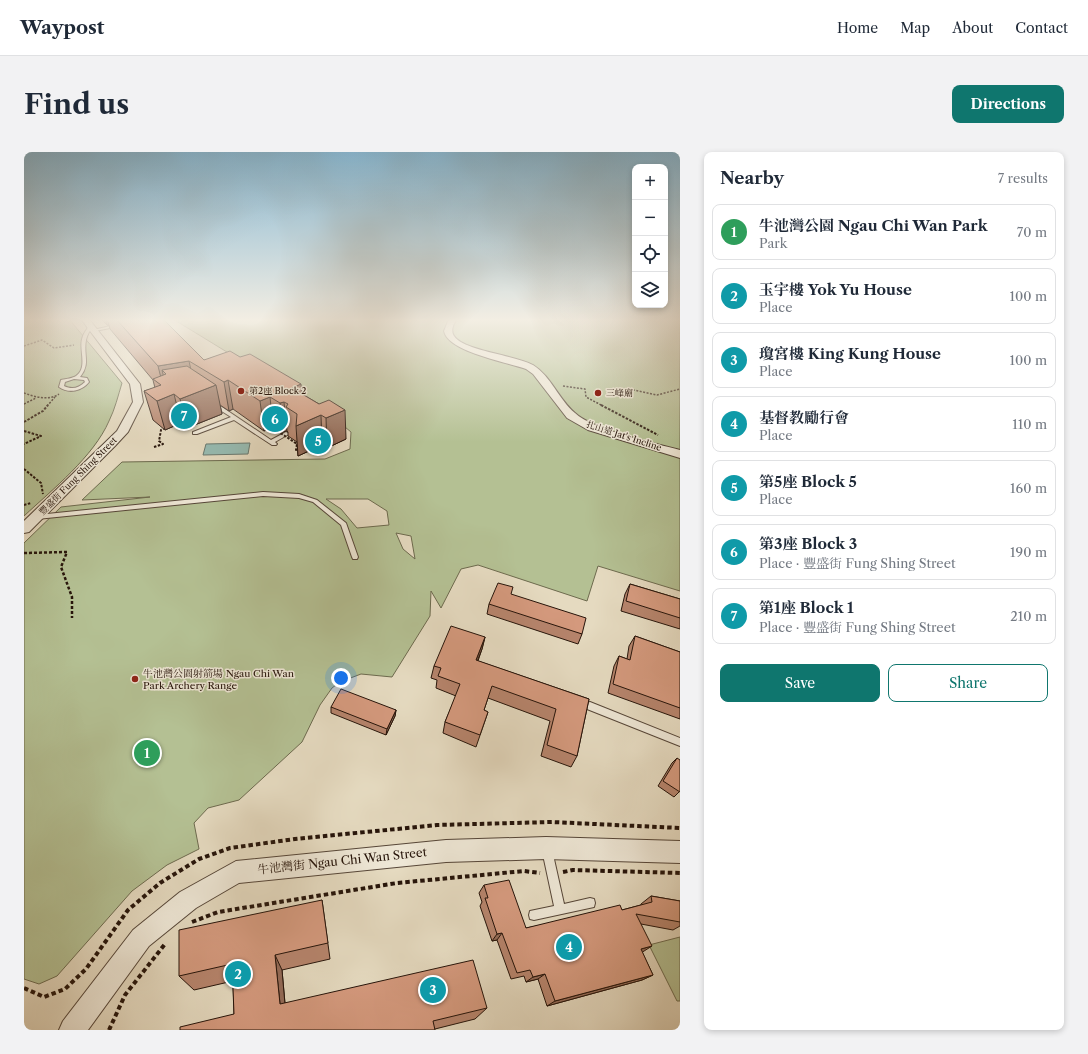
<!DOCTYPE html>
<html lang="en">
<head>
<meta charset="utf-8">
<style>
	:root { --surface:#fff; --page:#f2f2f3; --text:#1f2937; --muted:#747a83; --line:#e0e1e3; --accent:#0f766e }
	body { margin:0; font-family:"Libre Caslon Text","Noto Serif TC",serif; background:var(--page); color:var(--text) }
	.controls { position:absolute; right:12px; top:12px; display:grid; overflow:hidden; border-radius:8px; box-shadow:0 2px 6px #0003 }
	.controls button { width:36px; height:36px; display:grid; place-items:center; padding:0; border:0; border-bottom:1px solid var(--line); background:var(--surface); color:var(--text); font:20px sans-serif }
	.you { position:absolute; left:317px; top:526px; width:14px; height:14px; margin:-10px; border:3px solid #fff; border-radius:50%; background:#1a73e8; box-shadow:0 0 0 6px #1a73e833 }
	.badge { display:grid; place-items:center; width:26px; height:26px; border-radius:50%; background:var(--accent); color:#fff; font-size:13px; font-weight:700 }
	.pin { position:absolute; translate:-50% -50%; border:2px solid #fff; box-shadow:0 1px 4px #0006 }
	.list { margin:0; padding:0; list-style:none }
	h2 { display:flex; justify-content:space-between; align-items:center; height:52px; margin:0; padding:0 16px; font-size:17px }
	h2 small { font-size:13px; font-weight:400; color:var(--muted) }
	.list li { display:grid; grid-template-columns:26px 1fr auto; gap:12px; align-items:center; box-sizing:border-box; height:56px; margin:0 8px 8px; padding:0 8px; border:1px solid var(--line); border-radius:8px }
	.list b { display:block; font-size:15px; white-space:nowrap }
	.list p { margin:0; font-size:13px; white-space:nowrap; color:var(--muted) }
	.list em { font-size:13px; font-style:normal; color:var(--muted) }
	.actions { display:flex; gap:8px; padding:12px 16px }
	.actions a { flex:1; padding:9px 0; border:1px solid var(--accent); border-radius:8px; text-align:center; font-size:14px; color:var(--accent) }
	.actions .main { background:var(--accent); color:#fff }
	.icon { flex:none; width:22px; height:22px; fill:none; stroke:currentColor; stroke-width:2; stroke-linecap:round; stroke-linejoin:round }
	.map { position:relative; flex:none; width:656px; height:878px; overflow:hidden; border-radius:8px }
	header { display:flex; align-items:center; gap:24px; box-sizing:border-box; height:56px; padding:0 20px; background:var(--surface); border-bottom:1px solid var(--line) }
	header strong { font-size:19px }
	nav { display:flex; gap:22px; margin-inline-start:auto; font-size:14px }
	.intro { display:flex; align-items:center; justify-content:space-between; box-sizing:border-box; height:96px; padding:0 24px }
	h1 { margin:0; font-size:28px }
	.button { padding:10px 18px; border-radius:8px; background:var(--accent); color:#fff; font-size:14px; font-weight:700 }
	main { display:flex; gap:24px; padding:0 24px }
	aside { flex:1; background:var(--surface); border-radius:8px; box-shadow:0 2px 6px #0003 }
	.map>svg:first-child { display:block }
	.green { fill:#b4c093; stroke:#6d6a4e; fill-rule:evenodd }
	.water { fill:#96bbb2; stroke:#69786f }
	.lines { fill:none; stroke-linecap:round; stroke-linejoin:round }
	.service-casing { stroke:#564638; stroke-width:2 }
	.minor-casing { stroke:#564638; stroke-width:2 }
	.path-far3 { stroke:#26140a; stroke-width:1.5; stroke-dasharray:2 1.5; stroke-linecap:butt }
	.path-far2 { stroke:#26140a; stroke-width:2; stroke-dasharray:2.5 1.5; stroke-linecap:butt }
	.path-far1 { stroke:#26140a; stroke-width:2.5; stroke-dasharray:3 2; stroke-linecap:butt }
	.path { stroke:#26140a; stroke-width:4; stroke-dasharray:4.5 3; stroke-linecap:butt }
	.service { fill:#eee7d6; fill-rule:evenodd }
	.minor { fill:#eee7d6; fill-rule:evenodd }
	.path-bridge { stroke:#26140a; stroke-width:2; stroke-dasharray:2.5 1.5; stroke-linecap:butt }
	.wall { fill:#b6846c; stroke:#26140a }
	.shaded-wall { fill:#946b58; stroke:#26140a }
	.building { fill:#d4997d; stroke:#26140a }
	.poi-dot { fill:#8f2418; stroke:#eee7d6; stroke-width:1.5 }
	.labels { text-anchor:middle; stroke-width:3; stroke-linejoin:round; paint-order:stroke }
	.far-poi-label { font-size:9px; fill:#26140a; stroke:#eee7d6; text-anchor:start }
	.far-street-label { font-size:9px; fill:#26140a; stroke:#eee7d6 }
	.poi-label { font-size:10px; fill:#26140a; stroke:#eee7d6; text-anchor:start }
	.near-street-label { font-size:12px; fill:#26140a; stroke:#eee7d6 }
</style>
</head>
<body>
<header>
<strong>Waypost</strong>
<nav><a>Home</a><a>Map</a><a>About</a><a>Contact</a></nav>
</header>
<div class="intro"><h1>Find us</h1><a class="button">Directions</a></div>
<main>
<div class="map">
<svg width="656" height="878" viewBox="0 0 656 878">
	<rect width="100%" height="100%" fill="#e5dac0"/>
	<filter id="stains"><feTurbulence type="fractalNoise" baseFrequency=".005" numOctaves="4"/><feColorMatrix values="0 0 0 0 .2 0 0 0 0 .09 0 0 0 0 .02 0 0 0 .5 -.17"/></filter>
	<radialGradient id="worn" r=".72"><stop offset=".6" stop-color="#630" stop-opacity="0"/><stop offset="1" stop-color="#630" stop-opacity=".3"/></radialGradient>
	<path class="green" d="M0,167H45L98,231C94,244 91,257 85,269C70,304 28,338 0,364Z
		M149,167H656V439L574,414L563,449L454,413L437,417L417,456L407,439L406,464L368,525L337,522L316,530L308,536L296,553L278,590L215,648L184,656L170,671L175,697L143,713L108,739L33,824L15,832L0,827V391L37,355L126,345L58,348L98,310L301,307L326,297L327,280L309,265ZM302,347H344L363,359L365,373L333,376L317,357ZM372,381L387,384L391,407L379,397Z
		M656,785V849H653L625,793Z"/>
	<path class="water" d="M226,291L224,302L179,303L182,292Z"/>
	<g class="lines">
		<defs>
			<path id="service" d="M95,172L97,173L96,174L71,179L69,178Z
				M66,173L69,174C66,178 63,183 62,188C59,203 67,211 56,225L63,226L65,230C58,239 45,242 35,235L37,228C42,227 49,226 52,224C64,216 55,198 58,187C59,182 62,178 66,173ZM50,227L60,228L61,230C55,236 48,238 40,234L41,230Z
				M188,251H192L247,288L260,281L262,280L265,282L251,290L253,292L252,293H248L210,268L173,282H169V280L207,265L188,253Z
				M239,340L275,342L293,348L322,371L334,405L333,407H329L328,405L317,373L289,350L275,346L239,344L13,367L10,365L13,363Z
				M566,550L656,586V594L563,557L562,554L563,551Z
				M523,693L527,694L528,698L540,752L566,746L570,747L571,751L570,755L510,768L506,767L505,763L506,759L530,754L518,698L519,694Z"/>
			<path id="minor" d="M57,167H65L116,232L119,250L104,280L91,294L5,380L0,381V369L93,279L109,250L106,232Z
				M425,167H433C430,171 426,178 430,184C440,199 491,203 509,213C527,224 535,248 551,261C569,278 630,291 656,298V306L564,278L543,266L509,222L502,217C483,210 424,200 420,179Z
				M522,685L656,689V711L522,707L422,710L215,731L172,756L125,794L64,878H35L39,869L109,778L156,740L212,709L422,688Z"/>
		</defs>
		<use href="#service" class="service-casing"/>
		<use href="#minor" class="minor-casing"/>
		<path class="path-far3" d="M0,194L18,188L30,196L50,193
			M539,234L561,237L562,245L579,254
			M595,238L605,237L633,243L656,237
			M0,241C11,245 25,249 35,242
			M0,252L12,246
			M23,254L31,245"/>
		<path class="path-far2" d="M577,253L634,283
			M0,270L19,259L24,253
			M0,279L17,284L0,292
			M0,317L17,331L19,342
			M0,353L7,351"/>
		<path class="path-far1" d="M0,401L43,400L37,415L48,445V466"/>
		<path class="path" d="M539,720L549,718L656,721
			M168,770L194,760L373,731L500,719L516,721
			M0,836L20,845L41,837L62,817L104,758L136,731L175,707L206,696L271,687L413,673L528,670L656,676
			M85,878L101,843L141,792"/>
		<use href="#service" class="service"/>
		<use href="#minor" class="minor"/>
		<path class="path-bridge" d="M239,276L243,278L249,276L273,292L272,298H277
			M130,295L139,292L135,289L137,278L142,276"/>
	</g>
	<path class="wall" d="M77,167H139L180,208L278,242L295,252L322,287L303,296L298,293L274,304L273,290L264,284V280L263,279L258,280L249,274L240,279L209,257L205,259L196,253L198,262L163,276L157,271L141,278L129,268L120,239L131,236L129,228L86,177L85,173H83Z
		M606,432L656,447V477L597,459L601,442Z
		M487,443L558,482L554,492L463,462L465,452Z
		M611,484L656,500V567L584,541L590,514L595,504L603,507L605,494Z
		M461,485L458,497L454,509L565,547L553,604L547,615L517,604L526,569L464,546L460,558L464,560L452,595L419,581L421,570L432,544L412,536L413,528L407,526L410,514Z
		M307,555L372,558L371,564L362,583L307,561Z
		M653,606L656,639L650,645L634,634L648,611Z
		M460,733L502,776L598,758L617,753V752L627,744L656,749V774L649,778L617,772L618,800L629,823L618,828L523,854L514,827L502,830L500,824L487,827L473,788L468,789L456,754L458,750L455,741Z
		M298,748L306,807L258,818L261,851L463,856L451,867L411,877L210,862L209,829L170,838L155,824Z"/>
	<path class="shaded-wall" d="M81,167H83L85,173H83Z
		M165,209L171,237L142,222L138,218L144,242H141L134,214Z
		M204,228L209,257L205,259L200,230Z
		M277,232L279,261L268,236Z
		M192,233L198,262L163,276L156,247Z
		M150,242L157,271L141,278L133,249Z
		M246,245L249,274L240,279L236,249Z
		M260,250L263,279L258,280L256,251Z
		M321,258L322,287L303,296L302,266Z
		M297,263L298,293L274,304L272,274Z
		M461,485L458,497L449,520L452,508Z
		M372,558L371,564L362,583L363,577Z
		M478,781L473,788L468,789L473,782Z
		M628,794L617,801V797Z
		M251,803L258,818L262,864L256,852Z
		M521,822L514,827L502,830L509,825Z
		M629,823L618,828L523,854L531,849Z"/>
	<path class="building" d="M92,167H139L180,208L206,199L216,205L226,202L277,232L268,236L295,252L305,248L321,258L302,266L297,263L272,274L273,262L262,255L264,252L260,250L256,251L246,245L236,249L204,228L200,230L165,209L134,214Z
		M163,214L192,233L156,247L150,242L133,249L120,239L137,233L129,227L142,222L138,218Z
		M474,431L489,435L487,442L562,466L558,482L465,452Z
		M606,432L656,447V466L602,449Z
		M427,474L461,485L452,508L565,547L553,604L523,593L532,557L468,534L460,558L464,560L456,583L421,570L436,532L414,524L417,516L410,514Z
		M611,484L656,500V556L589,532L595,504L606,508Z
		M317,537L372,558L363,577L307,555Z
		M653,606L656,608V640L639,629Z
		M485,728L502,776L596,753L598,758L628,750L627,744L656,749V770L612,762L628,794L617,797L629,823L531,849L521,822L509,825L506,818L493,821L478,781L473,782L461,746H464L460,733Z
		M298,748L304,791L251,803L256,852L449,808L463,856L409,869L411,878H156V875L210,862L208,812L155,824V778Z"/>
	<linearGradient id="sky" x2="0" y2="1"><stop stop-color="#87b7d2"/><stop offset="0.58" stop-color="#f3eee3"/><stop offset="1" stop-color="#f3eee3" stop-opacity="0"/></linearGradient>
	<rect width="656" height="290" fill="url(#sky)"/>
	<g class="poi-dot">
		<circle cx="217" cy="239" r="4"/>
		<circle cx="574" cy="241" r="4"/>
		<circle cx="111" cy="527" r="4"/>
	</g>
	<g class="labels">
		<g class="far-poi-label">
			<text x="225" y="242">第2座 Block 2</text>
			<text x="582" y="244">三峰廟</text>
		</g>
		<g class="far-street-label">
			<text transform="translate(600 284) rotate(18)" y="3">扎山道 Jat's Incline</text>
			<text transform="translate(54 324) rotate(-45)" y="3">豐盛街 Fung Shing Street</text>
		</g>
		<g class="poi-label">
			<text x="119" y="525">牛池灣公園射箭場 Ngau Chi Wan<tspan x="119" dy="12">Park Archery Range</tspan></text>
		</g>
		<g class="near-street-label">
			<text transform="translate(318 709) rotate(-6)" y="4">牛池灣街 Ngau Chi Wan Street</text>
		</g>
	</g>
	<rect width="100%" height="100%" filter="url(#stains)"/>
	<rect width="100%" height="100%" fill="url(#worn)"/>
</svg>
<div class="controls">
<button>+</button>
<button>−</button>
<button><svg class="icon" aria-label="locate" viewBox="0 0 24 24"><circle cx="12" cy="12" r="6"/><path d="M12 2v4M12 18v4M2 12h4M18 12h4"/></svg></button>
<button><svg class="icon" aria-label="layers" viewBox="0 0 24 24"><path d="M12 4l9 5-9 5-9-5zM3 14l9 5 9-5"/></svg></button>
</div>
<div class="you"></div>
<div class="pin badge" style="left:123px;top:601px;background:#2e9e5b">1</div>
<div class="pin badge" style="left:214px;top:822px;background:#0f9aa8">2</div>
<div class="pin badge" style="left:409px;top:838px;background:#0f9aa8">3</div>
<div class="pin badge" style="left:545px;top:795px;background:#0f9aa8">4</div>
<div class="pin badge" style="left:294px;top:289px;background:#0f9aa8">5</div>
<div class="pin badge" style="left:251px;top:267px;background:#0f9aa8">6</div>
<div class="pin badge" style="left:160px;top:264px;background:#0f9aa8">7</div>
</div>
<aside>
<h2>Nearby<small>7 results</small></h2>
<ul class="list">
<li><span class="badge" style="background:#2e9e5b">1</span><div><b>牛池灣公園 Ngau Chi Wan Park</b><p>Park</p></div><em>70 m</em></li>
<li><span class="badge" style="background:#0f9aa8">2</span><div><b>玉宇樓 Yok Yu House</b><p>Place</p></div><em>100 m</em></li>
<li><span class="badge" style="background:#0f9aa8">3</span><div><b>瓊宮樓 King Kung House</b><p>Place</p></div><em>100 m</em></li>
<li><span class="badge" style="background:#0f9aa8">4</span><div><b>基督教勵行會</b><p>Place</p></div><em>110 m</em></li>
<li><span class="badge" style="background:#0f9aa8">5</span><div><b>第5座 Block 5</b><p>Place</p></div><em>160 m</em></li>
<li><span class="badge" style="background:#0f9aa8">6</span><div><b>第3座 Block 3</b><p>Place · 豐盛街 Fung Shing Street</p></div><em>190 m</em></li>
<li><span class="badge" style="background:#0f9aa8">7</span><div><b>第1座 Block 1</b><p>Place · 豐盛街 Fung Shing Street</p></div><em>210 m</em></li>
</ul>
<div class="actions"><a class="main">Save</a><a>Share</a></div>
</aside>
</main>
</body>
</html>
